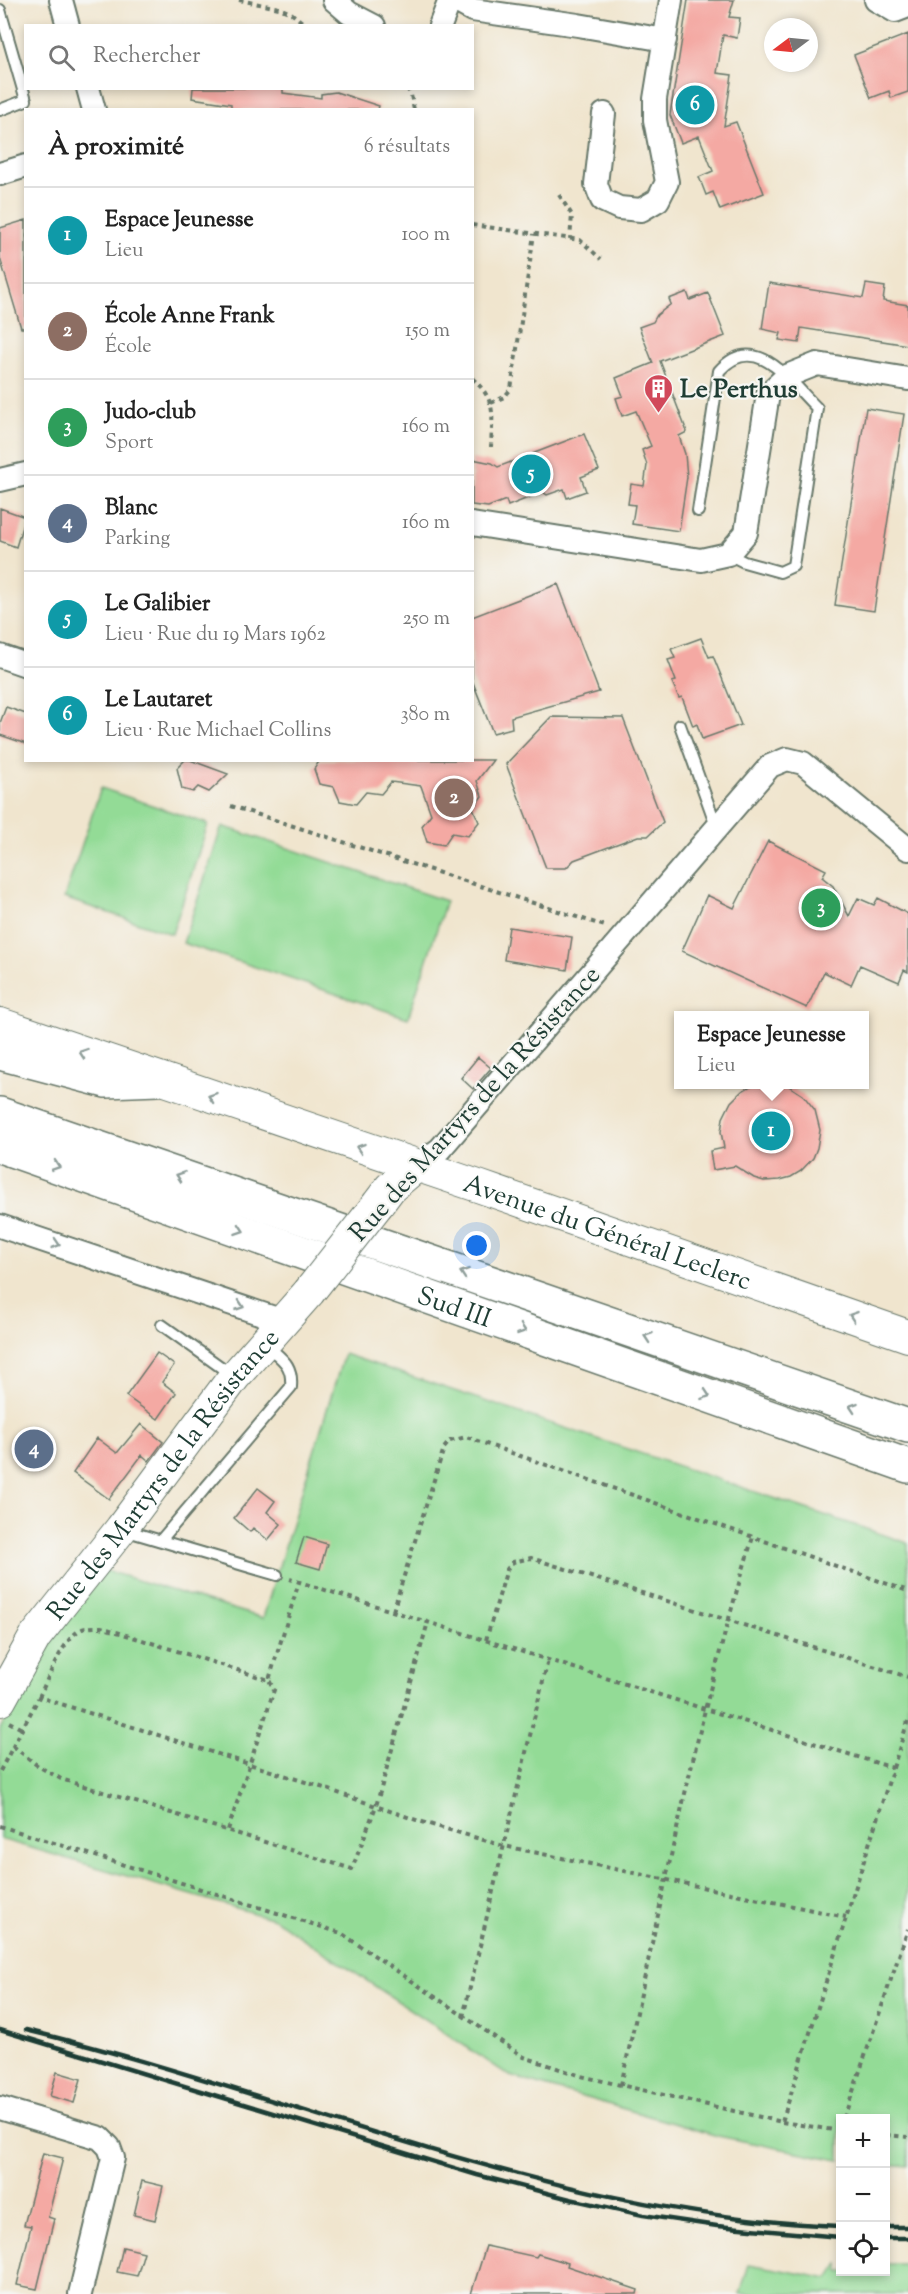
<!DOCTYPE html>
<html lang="fr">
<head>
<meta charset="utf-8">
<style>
	:root { --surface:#fff; --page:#f2f2f2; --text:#222; --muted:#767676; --line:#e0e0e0; --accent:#b45309 }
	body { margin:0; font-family:"Sorts Mill Goudy",serif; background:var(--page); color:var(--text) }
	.controls { position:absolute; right:18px; bottom:18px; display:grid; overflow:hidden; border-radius:0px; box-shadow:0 3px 9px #0003 }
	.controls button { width:54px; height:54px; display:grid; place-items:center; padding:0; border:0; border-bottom:2px solid var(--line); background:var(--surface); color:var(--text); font:30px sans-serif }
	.compass { position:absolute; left:764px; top:18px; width:54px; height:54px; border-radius:50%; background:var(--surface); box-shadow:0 3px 9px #0003; rotate:254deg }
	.you { position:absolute; left:477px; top:1246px; width:21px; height:21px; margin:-15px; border:4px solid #fff; border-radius:50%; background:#1a73e8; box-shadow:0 0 0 9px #1a73e833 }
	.badge { display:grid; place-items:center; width:39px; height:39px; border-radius:50%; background:var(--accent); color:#fff; font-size:20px; font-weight:700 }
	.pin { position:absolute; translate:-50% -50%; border:3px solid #fff; box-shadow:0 2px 6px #0006 }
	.popup { position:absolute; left:674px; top:1011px; width:195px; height:78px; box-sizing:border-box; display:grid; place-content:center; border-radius:0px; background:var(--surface); filter:drop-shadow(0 2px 4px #0005); font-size:20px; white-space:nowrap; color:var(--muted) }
	.popup b { font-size:22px; color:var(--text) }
	.popup::after { content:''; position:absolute; left:50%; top:100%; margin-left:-12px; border:12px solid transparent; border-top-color:var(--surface) }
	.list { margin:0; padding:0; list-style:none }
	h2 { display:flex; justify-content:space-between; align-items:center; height:78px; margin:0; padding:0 24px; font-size:26px }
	h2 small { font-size:20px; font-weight:400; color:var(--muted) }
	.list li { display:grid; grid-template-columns:39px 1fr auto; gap:18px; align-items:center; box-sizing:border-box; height:96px; padding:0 24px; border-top:2px solid var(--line) }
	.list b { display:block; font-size:22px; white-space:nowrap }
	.list p { margin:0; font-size:20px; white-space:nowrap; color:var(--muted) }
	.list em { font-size:20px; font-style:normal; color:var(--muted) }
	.icon { flex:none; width:33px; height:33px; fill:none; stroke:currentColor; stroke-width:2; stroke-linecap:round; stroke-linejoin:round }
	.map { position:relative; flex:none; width:908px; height:2294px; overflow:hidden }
	.search { position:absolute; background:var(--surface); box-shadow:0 3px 9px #0003; left:24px; top:24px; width:450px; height:66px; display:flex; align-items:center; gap:15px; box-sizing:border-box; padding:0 21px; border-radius:0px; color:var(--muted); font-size:22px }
	.panel { position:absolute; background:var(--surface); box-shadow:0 3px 9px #0003; left:24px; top:108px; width:450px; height:654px; border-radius:0px }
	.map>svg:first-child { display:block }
	.green { fill:#93db96; stroke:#598c65; stroke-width:1.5 }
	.building { fill:#f4a9a3 }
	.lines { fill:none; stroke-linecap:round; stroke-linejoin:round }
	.lane-casing { stroke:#68786a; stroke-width:14 }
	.street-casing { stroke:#68786a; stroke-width:26 }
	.secondary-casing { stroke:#68786a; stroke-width:34 }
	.highway-casing { stroke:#68786a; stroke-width:36 }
	.path { stroke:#68786a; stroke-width:4; stroke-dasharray:4.5 4.5; stroke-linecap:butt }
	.lane { stroke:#fff; stroke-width:10 }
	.street { stroke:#fff; stroke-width:22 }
	.secondary { stroke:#fff; stroke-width:32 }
	.highway { stroke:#fff; stroke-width:33 }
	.rail { stroke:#1f3d34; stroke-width:4.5 }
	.secondary-bridge-casing { stroke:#68786a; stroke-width:34; stroke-linecap:butt }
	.secondary-bridge { stroke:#fff; stroke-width:32 }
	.oneway { stroke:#8f9e9a }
	.labels { text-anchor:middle; stroke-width:4.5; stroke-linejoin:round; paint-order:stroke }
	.poi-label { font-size:26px; font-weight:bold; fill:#1f3d34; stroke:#f6f6f2; text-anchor:start }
	.street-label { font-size:26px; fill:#1f3d34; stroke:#f6f6f2 }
</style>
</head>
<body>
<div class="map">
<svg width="908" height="2294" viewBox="0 0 908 2294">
	<rect width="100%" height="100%" fill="#f6f6f2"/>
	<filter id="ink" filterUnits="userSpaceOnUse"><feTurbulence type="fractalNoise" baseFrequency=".0167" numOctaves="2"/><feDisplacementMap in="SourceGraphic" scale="12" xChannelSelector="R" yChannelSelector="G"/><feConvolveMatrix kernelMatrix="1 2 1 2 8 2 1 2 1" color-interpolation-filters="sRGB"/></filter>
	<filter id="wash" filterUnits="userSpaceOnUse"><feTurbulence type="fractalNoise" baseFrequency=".008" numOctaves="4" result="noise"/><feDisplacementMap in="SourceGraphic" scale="24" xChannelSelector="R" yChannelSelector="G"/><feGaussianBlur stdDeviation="1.35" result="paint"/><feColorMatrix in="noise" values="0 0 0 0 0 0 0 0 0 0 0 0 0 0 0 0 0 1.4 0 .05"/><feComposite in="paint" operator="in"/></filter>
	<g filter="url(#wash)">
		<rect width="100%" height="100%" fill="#f0e5ce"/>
		<path class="green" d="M101,788L208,824L172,934L64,898Z
			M222,826L446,901L408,1018L183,943Z
			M344,1354L908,1543V2166L886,2164V2118H840V2160L833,2159L718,2136L510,2076L274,1919L0,1839V1729L38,1659L104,1570L263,1618Z
			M749,2264L829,2279L839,2264L840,2272H886V2264H908V2294H740Z"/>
		<g id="blocks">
			<path class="building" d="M688,0H734L729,17L740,18L737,38L723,35L717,73L732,75L724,126L736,122L764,193L720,210L713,192L706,195L699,177L713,171L699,136L681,143L670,115Z
				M908,34V92L891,98L889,91L871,98L854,55Z
				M193,88H283V93L321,98V94L336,92L379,106L378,110H231V104L192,98Z
				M26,220V328H21L0,258V228Z
				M769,283L863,298L866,284L885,287L883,301L908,305V345L801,328L799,343L779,340L781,333L762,329Z
				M687,292L690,300L708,293L725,336L660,361L687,432L679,436L685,454L687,477L679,531L632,524L635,505L628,504L631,484L644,486L647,465L642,450L651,446L636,411L622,416L616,398L623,396L616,378L653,363L639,327L653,322L657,315L671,304L669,299Z
				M866,408L904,414L874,611L835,605Z
				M584,434L599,470L581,477L586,491L567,498L564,489L547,495L543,492L508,506L506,500L488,507L472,505V459L492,463L498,467Z
				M0,508L25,517L16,547L0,541Z
				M558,584L599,692L511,717L512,728L493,733L472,680V617Z
				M701,638L709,657L713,656L741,725L702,739L697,724L693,726L682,697L679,698L672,682L676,681L668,660L675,658L671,649Z
				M6,707L26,714V744L0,735V723Z
				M551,717L623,718L663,822L648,836H638L574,860L566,868H546L506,764Z
				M185,760H190L228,774L209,792L198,787L193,792L182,789L177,768Z
				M320,760H493L477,781L482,796L473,808L479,822L468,836L452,833L444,845L427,842L422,826L431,814L421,786L391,782L381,794L366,792L356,804L340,801L334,787L319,784L314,769Z
				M768,841L826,870L822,877L833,886L849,916L858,898L874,905L878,898L908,914V972L904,970L899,982L860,965L851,985L824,972L807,1008L682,951L707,895L734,908Z
				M509,927L572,937L567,970L504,960Z
				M478,1057L491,1068L473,1089L461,1078Z
				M754,1084H786L803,1095L815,1110L820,1130L817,1148L813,1158L801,1171L791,1177L780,1180L764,1181L754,1178L735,1166L713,1170L710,1151L724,1148L721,1132L723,1118L731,1102L742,1091Z
				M157,1353L174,1365L162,1382L176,1393L158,1419L126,1396Z
				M141,1424L163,1442L149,1461L142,1455L109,1499L73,1473L97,1438L117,1453Z
				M258,1488L275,1501L267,1512L281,1524L268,1540L253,1528L250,1532L234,1518Z
				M304,1537L327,1544L320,1569L296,1562Z
				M57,2072L81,2079L74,2103L50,2096Z
				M43,2153L63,2158L48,2217L54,2219L37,2289L17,2285L31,2226L24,2225Z
				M142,2181L163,2186L155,2220L134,2215Z
				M486,2246L536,2257L538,2254L568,2263L567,2266L638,2290L637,2294H471Z
				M123,2247L144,2252L137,2276L117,2272Z"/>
		</g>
	</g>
	<g filter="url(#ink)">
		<use href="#blocks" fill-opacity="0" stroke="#68786a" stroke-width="1.5"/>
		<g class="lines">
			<defs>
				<path id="lane" d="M0,10L26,100L0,110
					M698,511L719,371C756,329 791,383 817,408L793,566L780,572L744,562L728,554
					M680,725L717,828
					M162,1325L232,1375
					M124,1530L277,1575
					M161,1540L291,1387C293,1363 281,1359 265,1344"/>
				<path id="street" d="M61,0L68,26
					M334,0L349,13L374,26
					M454,0L472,10L578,25L665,40
					M876,0L895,11L908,6
					M440,26L450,0
					M88,88L94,110
					M604,114L596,184L602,200L619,208L641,210L658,200L667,182L655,120V99L671,0
					M0,174L26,166
					M0,480L26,474
					M472,524L701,560L728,554L746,533L768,394L787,376L817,364L908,379
					M0,656L26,665
					M416,1166L440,1149L770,766L787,759L803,763L908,849
					M0,1226L283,1321
					M0,2108L100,2138L109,2147L113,2158L80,2294"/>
				<g id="secondary">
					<path id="s1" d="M0,1024L478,1186L908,1336"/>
					<path d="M378,1204L390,1188L416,1166"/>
					<path id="s2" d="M0,1700L35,1637L121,1529L234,1377L309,1292"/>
				</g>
				<g id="highway">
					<path d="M0,1053L106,1081L158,1079"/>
					<path d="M0,1114L908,1426"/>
					<path id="s3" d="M0,1146L908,1466"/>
				</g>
			</defs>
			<use href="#lane" class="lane-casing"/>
			<use href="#street" class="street-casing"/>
			<use href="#secondary" class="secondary-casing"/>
			<use href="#highway" class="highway-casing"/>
			<path class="path" d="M239,0L279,8L291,13L307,26
				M407,88L411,95L414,110
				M559,195L572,215L570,239
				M472,225L580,240L601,259
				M472,378C498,402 492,415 491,447
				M491,403L504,397L511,389L534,234
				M231,806L605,926
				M393,1611L444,1448L450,1441L466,1437L908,1591
				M486,1640L507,1569L513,1562L531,1558L908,1677
				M39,1697C48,1679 64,1636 82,1629C88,1627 94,1627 101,1627L269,1680L299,1582
				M9,1722L22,1729
				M13,1746L38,1766L61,1779L352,1869L376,1806L428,1622
				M893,1768L908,1721
				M0,1771L39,1697L318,1786L419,1821L504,1846L846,1917
				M0,1826L341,1933L524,2057L581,2076L782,2122L893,1768L290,1579
				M228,1830L274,1690L269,1680
				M463,2017L548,1660
				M621,2085C662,1902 697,1716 753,1537
				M844,2118L908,1929
				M782,2122L840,2131
				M886,2135L908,2137"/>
			<use href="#lane" class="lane"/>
			<use href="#street" class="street"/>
			<use href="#secondary" class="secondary"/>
			<use href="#highway" class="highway"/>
			<path class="rail" d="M0,2030L477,2175L570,2199L643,2215L717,2226L840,2237
				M26,2030C299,2096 555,2216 840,2226
				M886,2227H908
				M886,2238H908"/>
			<defs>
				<path id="secondary-bridge" d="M309,1292L378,1204"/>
			</defs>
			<use href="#secondary-bridge" class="secondary-bridge-casing"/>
			<use href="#secondary-bridge" class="secondary-bridge"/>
		</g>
		<defs><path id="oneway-chevron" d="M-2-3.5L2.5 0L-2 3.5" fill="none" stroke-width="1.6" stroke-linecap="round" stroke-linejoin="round" transform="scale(1.5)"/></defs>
		<g class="oneway">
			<use href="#oneway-chevron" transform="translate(83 1053) rotate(-161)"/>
			<use href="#oneway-chevron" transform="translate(212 1097) rotate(-161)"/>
			<use href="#oneway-chevron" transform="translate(360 1148) rotate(-161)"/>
			<use href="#oneway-chevron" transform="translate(56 1166) rotate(19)"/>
			<use href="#oneway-chevron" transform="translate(180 1176) rotate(-161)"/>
			<use href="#oneway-chevron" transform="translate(240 1230) rotate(19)"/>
			<use href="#oneway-chevron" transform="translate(56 1244) rotate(18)"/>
			<use href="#oneway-chevron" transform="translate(464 1273) rotate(-161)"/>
			<use href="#oneway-chevron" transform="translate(240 1306) rotate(19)"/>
			<use href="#oneway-chevron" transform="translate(853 1316) rotate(-161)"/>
			<use href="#oneway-chevron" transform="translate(522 1330) rotate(19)"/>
			<use href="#oneway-chevron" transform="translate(648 1337) rotate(-161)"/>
			<use href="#oneway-chevron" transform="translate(706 1395) rotate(19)"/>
			<use href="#oneway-chevron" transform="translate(853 1407) rotate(-161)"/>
		</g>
	</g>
	<defs>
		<symbol id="building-pin" viewBox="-11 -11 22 30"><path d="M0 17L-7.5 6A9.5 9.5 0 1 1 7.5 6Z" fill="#d1495b" stroke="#f6f6f2"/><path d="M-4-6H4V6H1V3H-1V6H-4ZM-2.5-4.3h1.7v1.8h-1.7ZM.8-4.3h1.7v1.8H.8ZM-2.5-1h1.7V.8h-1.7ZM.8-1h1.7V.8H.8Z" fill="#fff"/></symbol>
	</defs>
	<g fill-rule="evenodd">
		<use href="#building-pin" x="642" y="372" width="33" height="45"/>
	</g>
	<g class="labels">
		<g class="poi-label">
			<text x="680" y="397">Le Perthus</text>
		</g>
		<g class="street-label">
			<text transform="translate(474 1103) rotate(-48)" y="9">Rue des Martyrs de la Résistance</text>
			<text dy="9" stroke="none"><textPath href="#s1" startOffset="642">Avenue du Général Leclerc</textPath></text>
			<text dy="9" stroke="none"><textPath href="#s3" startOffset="482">Sud III</textPath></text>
			<text dy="9" stroke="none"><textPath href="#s2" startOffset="279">Rue des Martyrs de la Résistance</textPath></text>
		</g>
	</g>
</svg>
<div class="controls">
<button>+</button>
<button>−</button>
<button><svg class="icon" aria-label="locate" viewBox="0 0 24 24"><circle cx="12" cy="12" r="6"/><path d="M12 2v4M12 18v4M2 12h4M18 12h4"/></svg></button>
</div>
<svg class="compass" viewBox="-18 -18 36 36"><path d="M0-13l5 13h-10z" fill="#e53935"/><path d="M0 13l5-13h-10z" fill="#767676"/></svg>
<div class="you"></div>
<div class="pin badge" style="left:771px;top:1131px;background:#0f9aa8">1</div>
<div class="popup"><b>Espace Jeunesse</b>Lieu</div>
<div class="pin badge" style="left:454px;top:798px;background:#8d6e63">2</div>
<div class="pin badge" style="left:821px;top:908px;background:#2e9e5b">3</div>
<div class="pin badge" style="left:34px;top:1449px;background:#5c6f8a">4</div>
<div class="pin badge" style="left:531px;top:474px;background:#0f9aa8">5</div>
<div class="pin badge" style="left:695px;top:105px;background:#0f9aa8">6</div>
<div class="search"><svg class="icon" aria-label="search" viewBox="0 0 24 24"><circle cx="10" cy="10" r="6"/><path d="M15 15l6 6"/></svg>Rechercher</div>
<section class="panel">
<h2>À proximité<small>6 résultats</small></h2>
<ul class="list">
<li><span class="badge" style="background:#0f9aa8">1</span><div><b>Espace Jeunesse</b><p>Lieu</p></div><em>100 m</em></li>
<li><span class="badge" style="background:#8d6e63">2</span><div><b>École Anne Frank</b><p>École</p></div><em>150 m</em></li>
<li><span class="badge" style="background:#2e9e5b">3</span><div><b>Judo-club</b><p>Sport</p></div><em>160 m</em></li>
<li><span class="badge" style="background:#5c6f8a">4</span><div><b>Blanc</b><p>Parking</p></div><em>160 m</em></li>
<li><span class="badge" style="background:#0f9aa8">5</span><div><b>Le Galibier</b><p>Lieu · Rue du 19 Mars 1962</p></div><em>250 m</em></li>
<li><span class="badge" style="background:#0f9aa8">6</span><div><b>Le Lautaret</b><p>Lieu · Rue Michael Collins</p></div><em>380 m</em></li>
</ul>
</section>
</div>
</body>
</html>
